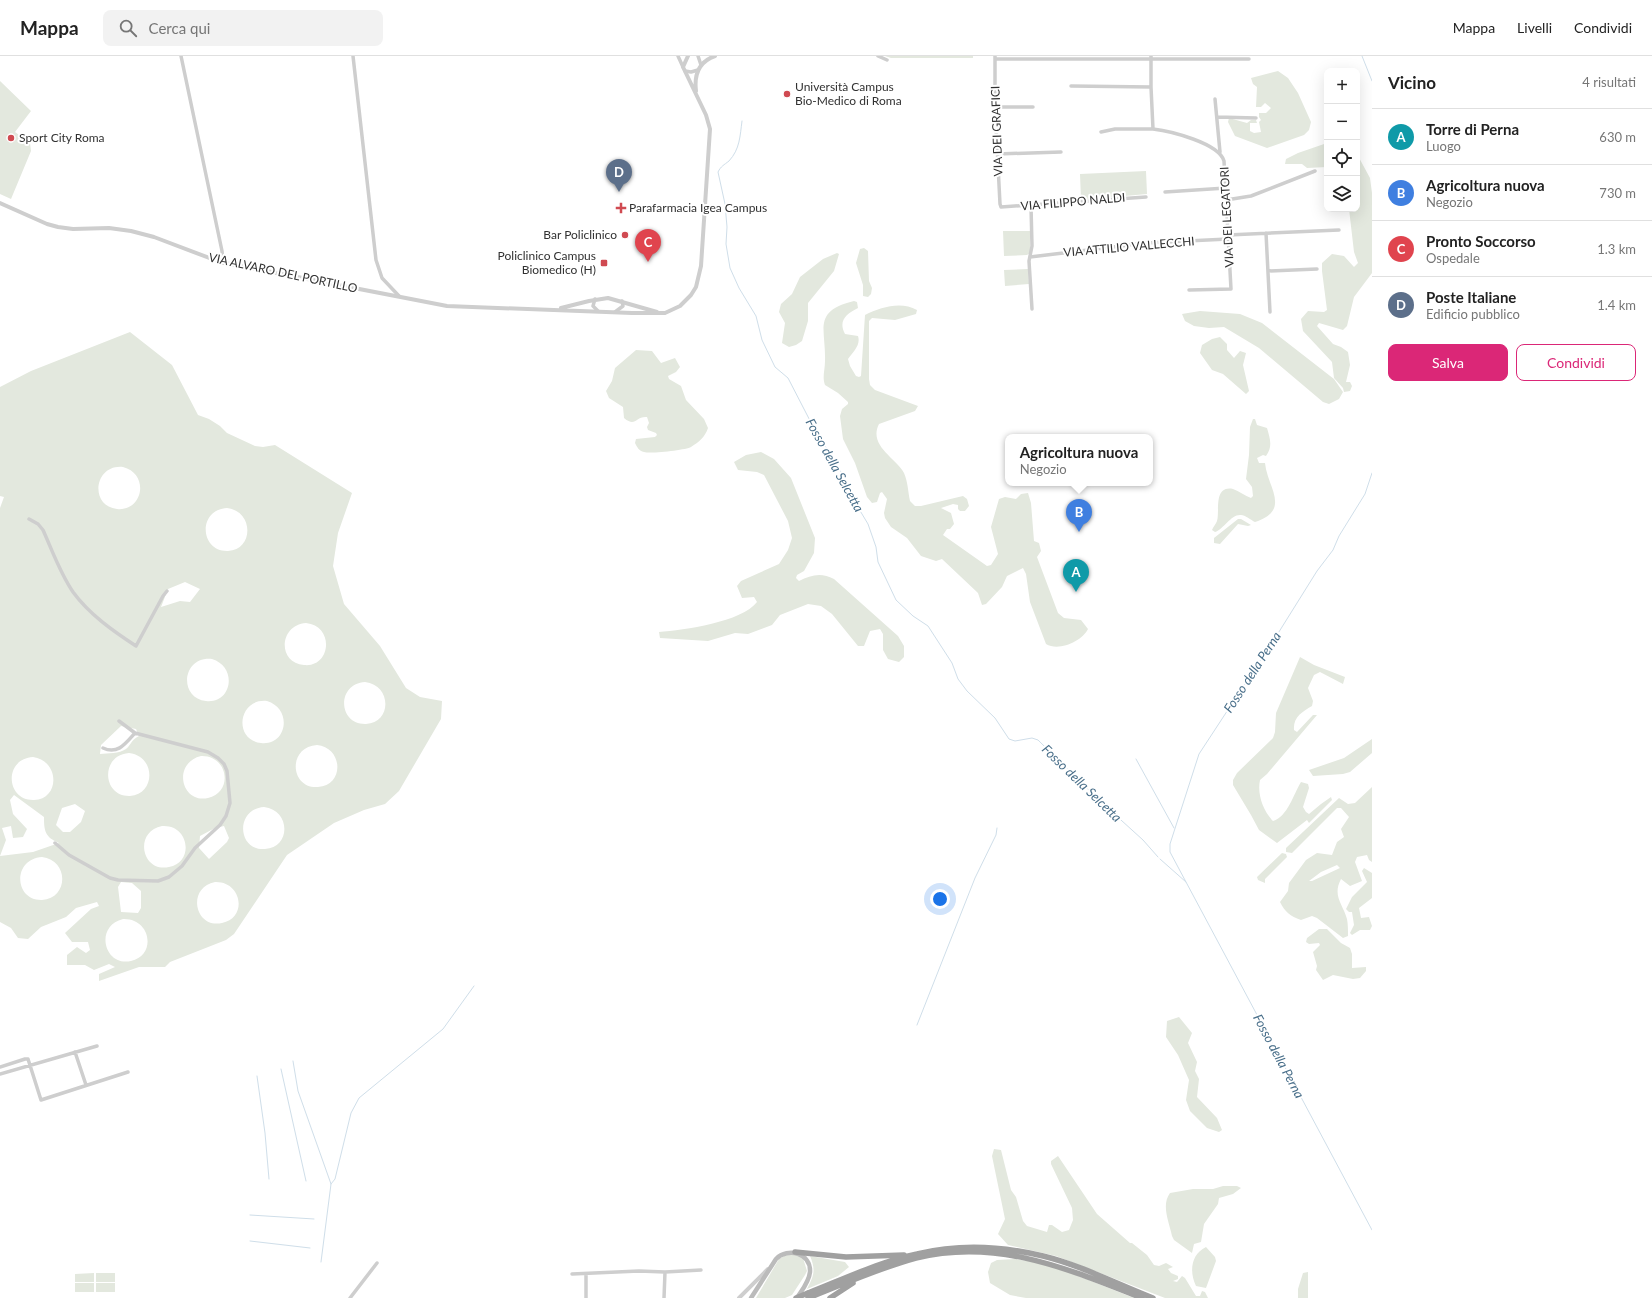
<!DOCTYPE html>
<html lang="it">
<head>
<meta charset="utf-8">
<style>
	:root { --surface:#fff; --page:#f2f2f2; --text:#222; --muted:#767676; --line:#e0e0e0; --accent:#db2777 }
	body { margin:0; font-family:Lato,sans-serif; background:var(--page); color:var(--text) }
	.controls { position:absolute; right:12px; top:12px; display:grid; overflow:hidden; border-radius:8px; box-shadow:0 4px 16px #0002 }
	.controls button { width:36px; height:36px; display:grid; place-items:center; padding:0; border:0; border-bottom:1px solid var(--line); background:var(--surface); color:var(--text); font:20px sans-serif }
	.you { position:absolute; left:940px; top:843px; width:14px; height:14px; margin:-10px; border:3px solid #fff; border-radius:50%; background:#1a73e8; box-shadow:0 0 0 6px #1a73e833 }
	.badge { display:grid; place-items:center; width:26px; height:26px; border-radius:50%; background:var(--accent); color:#fff; font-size:13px; font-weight:700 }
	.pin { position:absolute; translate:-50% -33px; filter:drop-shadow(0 1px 2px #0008) }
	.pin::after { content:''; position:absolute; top:21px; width:14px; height:12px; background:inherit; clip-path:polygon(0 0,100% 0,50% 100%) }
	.popup { position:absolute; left:1005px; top:378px; width:148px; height:52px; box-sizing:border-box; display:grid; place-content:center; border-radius:8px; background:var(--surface); filter:drop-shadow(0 1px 3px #0005); font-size:13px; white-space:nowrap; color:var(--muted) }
	.popup b { font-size:15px; color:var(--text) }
	.popup::after { content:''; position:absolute; left:50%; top:100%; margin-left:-8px; border:8px solid transparent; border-top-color:var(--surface) }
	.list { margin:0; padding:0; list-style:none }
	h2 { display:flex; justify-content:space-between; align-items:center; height:52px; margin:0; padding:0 16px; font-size:17px }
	h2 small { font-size:13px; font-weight:400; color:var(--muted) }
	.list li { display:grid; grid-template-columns:26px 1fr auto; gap:12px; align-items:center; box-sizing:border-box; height:56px; padding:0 16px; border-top:1px solid var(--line) }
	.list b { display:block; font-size:15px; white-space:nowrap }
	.list p { margin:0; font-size:13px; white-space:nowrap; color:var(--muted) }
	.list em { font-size:13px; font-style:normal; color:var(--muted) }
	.actions { display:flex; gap:8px; padding:12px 16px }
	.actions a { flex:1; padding:9px 0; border:1px solid var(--accent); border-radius:8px; text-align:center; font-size:14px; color:var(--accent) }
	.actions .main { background:var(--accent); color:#fff }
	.icon { flex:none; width:22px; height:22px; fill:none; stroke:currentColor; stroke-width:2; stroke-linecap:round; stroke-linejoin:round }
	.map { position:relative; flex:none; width:1372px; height:1242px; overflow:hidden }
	header { display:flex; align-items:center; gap:24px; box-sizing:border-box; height:56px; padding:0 20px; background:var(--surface); border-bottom:1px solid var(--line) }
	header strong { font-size:19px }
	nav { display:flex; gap:22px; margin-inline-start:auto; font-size:14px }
	.search { width:280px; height:36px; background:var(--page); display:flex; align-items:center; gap:10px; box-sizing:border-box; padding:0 14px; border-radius:8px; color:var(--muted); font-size:15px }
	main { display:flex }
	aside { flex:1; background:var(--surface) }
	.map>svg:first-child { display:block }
	.green { fill:#e3e8de; fill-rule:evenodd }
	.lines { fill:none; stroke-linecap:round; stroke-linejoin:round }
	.stream { stroke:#cfdee9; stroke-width:1 }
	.minor { stroke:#cecece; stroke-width:3.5 }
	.tertiary { stroke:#cecece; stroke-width:4 }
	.secondary { stroke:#bbb; stroke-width:4.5 }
	.trunk { stroke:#a0a0a0; stroke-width:5.5 }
	.trunk-bridge { stroke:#a0a0a0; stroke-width:5.5 }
	.poi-dot { fill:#d04a51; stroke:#fff; stroke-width:1.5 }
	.labels { text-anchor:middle; stroke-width:4; stroke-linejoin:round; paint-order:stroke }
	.poi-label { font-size:12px; fill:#313131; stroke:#fff; text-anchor:start }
	.street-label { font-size:12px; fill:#313131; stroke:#fff }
	.water-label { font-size:13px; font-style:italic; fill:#486e89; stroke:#fff }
</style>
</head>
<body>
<header>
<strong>Mappa</strong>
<div class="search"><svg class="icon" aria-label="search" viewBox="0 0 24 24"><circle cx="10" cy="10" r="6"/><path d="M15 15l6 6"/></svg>Cerca qui</div>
<nav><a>Mappa</a><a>Livelli</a><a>Condividi</a></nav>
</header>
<main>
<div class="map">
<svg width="1372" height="1242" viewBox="0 0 1372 1242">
	<rect width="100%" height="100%" fill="#fff"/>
	<path class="green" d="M885,0H973V2H891Z
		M1278,15L1288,22L1298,37L1311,66L1309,74L1304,79L1267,92L1235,80L1228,66L1229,62L1247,67L1251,64H1256L1257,67H1250V75L1254,77L1261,76L1259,66L1261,64L1259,61V57H1266L1271,52L1265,47L1261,51H1256L1257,31L1253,28L1251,22Z
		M0,25L31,55L15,76L30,87L31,95L11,143L0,138Z
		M1327,87V111L1307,112L1302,108H1285L1286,103L1298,97Z
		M1357,98L1370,122L1372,137V217L1354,241L1347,270L1343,274L1319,267L1317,270L1333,288L1341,291L1348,296L1350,309L1346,326H1350L1352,330L1350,335L1344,336L1343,332L1334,322L1332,306L1303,275L1301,263L1308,255L1324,256L1327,254L1322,215V207L1332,198L1344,200L1354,211L1358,207L1354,196L1349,153H1357Z
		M1146,115L1147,138L1081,144L1080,118Z
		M1003,175H1030V197L1027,199L1004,200Z
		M864,192L868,195L869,225L872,232L871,238L868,241L863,240V229L856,207L860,193Z
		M837,197L839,198L834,215L808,247V265L802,285L796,289L789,291L782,287L785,267L779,256L781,248L792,238L800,221L823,203Z
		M1028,213L1029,228L1005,230L1004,214Z
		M854,245L857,246L858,252C846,258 838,265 845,278L858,280C861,289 853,296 848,303L850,310L856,320L859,321L861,320L865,259C881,251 901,245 917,254L916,258L895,264L872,262L869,265V323L870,329L875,334L918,350L915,355L879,368C868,390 896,402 904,417C908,426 908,436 910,445L915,450H921L963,440L967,443L969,450L965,455H960L958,453V449L953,448L941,452L951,457L954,468L950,473H947L943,479L987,510L991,509L998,498L991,471L999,443L1005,441L1016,443L1021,438L1028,437L1031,447L1034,485L1039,487L1041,495L1037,501L1058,557L1064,562L1081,564L1088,573C1082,585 1059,596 1046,588L1030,546L1026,518L1023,512L1007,520L1002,531L986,548L982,549L978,537L942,503L936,505L921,500L907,482L891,471L885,462L884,457L887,443L882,436L880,437L877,446L872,447L867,441L855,407L843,383L840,360L842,353L848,348V346L838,337L825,329C822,321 825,314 825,305C826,273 812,255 854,245Z
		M1200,255L1240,258L1262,267L1334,323L1343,336L1339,343L1329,348L1323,346L1259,292L1224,271L1209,272L1194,270L1185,265L1182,258Z
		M130,276L172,309L198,359L209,363L220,370L227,377L255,390L263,391L275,389L352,437L338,477L333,510L344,548L380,590L406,632L420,641L442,645L441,663L399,735L385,748L364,754L334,767L287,799L234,878L226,884L170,906L165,911H139L99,925V918L115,911L109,908L94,914L85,909H67V899L77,891L86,897L90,894L88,886H72L65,877L91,853L99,850L97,846L76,852L66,861L41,871L28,883L18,882L11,872L0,866V800L33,796L59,787C45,781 44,775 44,761L14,739L10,744L13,758L27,773L23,781L13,782L11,770L2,772L6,784L0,800V452L4,441L0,440V331L31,315ZM123,411C150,418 143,456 117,453C89,450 94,408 123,411ZM227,452C254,455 254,494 228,495C200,496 197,454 227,452ZM185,526L200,533L190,546L180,545L161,551L168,533ZM306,567C335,570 331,612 304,609C277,607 279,569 306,567ZM212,603C238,611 232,648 206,645C178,642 182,600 212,603ZM365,626C392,629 392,667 366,668C338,669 336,628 365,626ZM267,645C293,653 287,690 261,687C233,684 238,642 267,645ZM121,670L136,673L139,680C130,685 131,689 126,693C119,698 108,697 100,698L101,689ZM317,689C344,692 344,730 318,731C290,733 287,691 317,689ZM129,697C156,700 156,738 130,740C102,741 100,699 129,697ZM201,700C228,699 234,736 208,742C181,748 172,707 201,700ZM33,701C60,705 60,743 34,744C6,745 3,703 33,701ZM75,748L85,755L81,766L70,776H63L56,769L62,752ZM264,751C291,754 291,792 265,793C237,795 235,753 264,751ZM162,770C189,768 195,806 169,811C142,817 133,776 162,770ZM224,770L229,782L227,786L209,803L199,792L200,780L215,772ZM42,801C69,804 69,842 42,844C14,845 12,803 42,801ZM121,826L132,827L141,835V852L138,857L121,856L118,831ZM215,826C242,825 248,862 222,867C195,873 186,832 215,826ZM123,863C151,862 157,899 131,905C104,911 94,870 123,863Z
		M1220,281L1227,288V294L1234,302L1240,295L1246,297L1243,309L1249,335L1246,338L1223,318L1212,314L1200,297L1202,289L1212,283Z
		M636,294L652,295L661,307L675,302L680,311L676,316L668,320L669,323L681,330L686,344L704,363L708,372C705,381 699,386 691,391C686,394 651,398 644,396C639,395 637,391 635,387L636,383L655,381L657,379L656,377L648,374L647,371L649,367L647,361C635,360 636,372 624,362L623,351L609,342L606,335L612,325L615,312Z
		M1253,363H1255L1257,369L1267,372C1270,383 1273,390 1266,400L1263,399L1257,402L1259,407H1265C1267,431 1292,454 1255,466C1251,464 1245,459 1241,459C1231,458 1224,473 1215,476L1212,474C1213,471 1216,468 1217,465C1220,456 1213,429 1233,433C1239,435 1245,440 1251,442L1253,440L1252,431L1246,423L1249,399L1250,371Z
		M761,396L774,403L791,422L815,482L814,497L804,515L797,519L796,522L799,525C811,519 821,516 834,523L898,580L904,590V601L899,606L888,603L883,594V578L880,573L870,575L864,590H858L832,558L821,550L808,548L780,559L772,569L748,578L735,577L708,585L660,582L659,576C684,574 742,566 757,546L754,541L742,542L737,530L741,525L779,508L788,494L792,482L788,465L764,419L757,416L738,414L734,406L746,399Z
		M1238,463H1241L1251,469L1248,470L1238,468L1220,488L1214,487V482Z
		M1300,601L1314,609L1345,621L1343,628L1320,616L1314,619L1308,632L1313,645L1312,650C1302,656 1293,661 1294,674L1297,676L1313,659H1317L1267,718L1260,724C1257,738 1263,755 1273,765C1288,760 1293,739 1301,726L1308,728L1309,732L1303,751L1306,756L1309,758L1321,748L1331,741L1332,744L1309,767L1307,764L1277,787L1259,774L1251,759L1233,729V724L1237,717L1273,682L1275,676L1276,657Z
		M1372,683V697L1350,716L1343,718L1313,720L1309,714L1344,702Z
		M1372,731V806L1369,804L1367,799L1357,801L1355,806L1362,825L1350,830L1341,823C1332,840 1343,848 1347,863C1348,868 1348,875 1348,880L1343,882L1317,862L1312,860L1301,864C1290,860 1285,856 1280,846L1288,835L1289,827L1306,804L1317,797L1332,799L1337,786L1344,781L1341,773L1349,761L1341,752H1337L1292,797L1286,796V792L1339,742L1348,748L1355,747ZM1337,809L1340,812L1312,825H1309L1321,816Z
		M1282,797L1286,798L1287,801L1265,823V827L1258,824L1257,821Z
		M1364,812L1372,817V842L1359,852L1361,862L1369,861L1372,870L1370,874H1360L1352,879L1350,877L1354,869L1352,856H1349L1346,853L1352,841L1367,826L1362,815Z
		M1319,873H1327L1341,887L1350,892L1352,898V912L1366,911V915L1360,922L1353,923L1333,919L1323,924L1316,914L1317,910L1313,896L1320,889L1319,887L1309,888L1306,886L1307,882Z
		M1179,961L1192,977L1188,987L1197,1006L1195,1015L1199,1023L1197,1041L1217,1062L1222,1074L1219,1076L1207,1072L1190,1055L1186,1044L1189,1024L1178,999L1166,981L1167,965Z
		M994,1093L1001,1094L1011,1134L1016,1141L1023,1165L1027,1170L1047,1176L1049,1169H1052L1062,1176L1069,1174L1073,1164L1072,1152L1051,1108V1105L1058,1100L1097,1158L1130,1187H1132L1147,1199L1154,1209L1159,1210L1166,1207L1173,1211L1168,1213L1171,1217L1178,1220V1223L1173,1225L1177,1226L1182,1220L1185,1222L1196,1240H1200L1202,1235L1205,1236L1208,1242H1165L1056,1200L1008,1189L998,1178L1005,1163L992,1100Z
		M1223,1130H1237L1241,1132L1233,1138L1219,1142L1218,1148L1204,1168L1201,1186L1194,1188L1192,1197L1174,1184L1172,1180C1169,1166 1161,1149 1170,1137L1193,1133H1213Z
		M1206,1191L1215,1201L1216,1205L1206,1232L1196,1230C1189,1216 1191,1198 1206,1191Z
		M788,1198H795L803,1202L807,1215L805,1219L792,1239L785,1242H756L779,1203Z
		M810,1200L845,1206L849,1211L838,1220L807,1233C814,1220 816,1214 810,1200Z
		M1015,1203L1048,1208L1134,1242H1026L1010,1239L990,1227L988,1216L991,1207L997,1204Z
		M1308,1216V1242H1298V1233L1303,1217Z
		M94,1217V1226H75V1218Z
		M96,1217H115V1226H96Z
		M75,1227H94V1236H75Z
		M96,1227H115V1236H96Z"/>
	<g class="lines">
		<path class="stream" d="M1362,0L1372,25
			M742,65C740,80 740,93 729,105C724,109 721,110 718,116L725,148L727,171L726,188L730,212L739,232L756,260L762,284L775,311L788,322L820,384L830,396L841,416L853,443L868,468L876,491L878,506L896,544L913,560L928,570L952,607L958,623L967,635L995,662L1009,683L1015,685L1032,682L1038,684L1100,745L1143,784L1158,801
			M1136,703L1174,772
			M1160,803L1186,826L1372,1174
			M1186,826L1170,796V788L1199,698L1277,579L1317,515L1333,494L1339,480L1365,438L1372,417
			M917,969L975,822L996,779L997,772
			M293,1005L298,1035L331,1128L321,1206
			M281,1013L306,1125
			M257,1020L265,1077L269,1123
			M331,1128L335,1123L351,1057L359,1042L443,973L474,930
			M250,1159L314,1163
			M250,1185L310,1192"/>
		<path class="minor" d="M181,0L222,195L223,207
			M353,0L376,204L382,222L399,240
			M678,0L683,11
			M698,0L701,9
			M878,0L887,4
			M995,0V51L1000,148L1001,151L1146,141
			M1151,0V31L1153,73C1170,75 1219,87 1224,105L1231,233L1189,234
			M995,3H1249
			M685,15L691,16L698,14
			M1071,30L1151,31
			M1215,43L1220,96
			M995,51H1033
			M1217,61L1256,62
			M1101,76L1115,73H1153
			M997,98L1061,96
			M1165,136L1226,132
			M1226,144L1251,140L1315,115
			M1031,150L1032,190L1029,205L1032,253
			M1266,177L1270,256
			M1228,179L1339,174
			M1030,201L1146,187L1228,183
			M1268,215L1317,213
			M595,243L593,250L598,255
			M615,256L623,250L622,245
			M29,463L38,468L43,474C52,494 60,517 73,536C89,558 113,575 136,590L163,540L167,535
			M103,692C118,699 126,687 135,677
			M55,787L69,799L110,822L118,824L158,825L169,821L182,810L195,792L220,769L226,760L230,747L227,715L224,708L218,702L208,696L135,677L119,665
			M75,996L86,1029
			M0,1011L25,1003H28L41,1044L128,1016
			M0,1018L97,990
			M572,1218L639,1215L665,1216L701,1214
			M350,1242L377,1207
			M586,1242V1218
			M664,1242L665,1216"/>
		<path class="tertiary" d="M696,35C694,19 698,6 715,0
			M0,147L47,168L58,171L73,173L109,172L131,175L154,181L220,206L447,250L632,257H665L680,250L691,239L696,231L701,210L710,73L706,59L683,11L688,0
			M561,252L589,245L608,242L657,256
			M739,1242L768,1213"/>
		<path class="secondary" d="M751,1242L776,1203C788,1191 811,1197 810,1216C809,1226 802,1234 797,1242"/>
		<path class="trunk" d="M795,1196L846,1201L904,1199
			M808,1237C844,1223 879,1206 917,1198C958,1188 1002,1190 1043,1200C1080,1209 1117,1228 1153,1242
			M808,1242C844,1228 879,1212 916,1202C998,1182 1068,1213 1142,1242
			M830,1242L853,1227"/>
		<path class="trunk-bridge" d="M796,1242L808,1237"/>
	</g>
	<g class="poi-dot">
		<circle cx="787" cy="38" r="4"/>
		<circle cx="11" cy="82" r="4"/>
		<path d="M619 146h4v4h4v4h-4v4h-4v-4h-4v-4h4z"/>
		<circle cx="625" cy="179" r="4"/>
		<rect x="600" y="203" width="8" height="8" rx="2"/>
	</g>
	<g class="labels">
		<g class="poi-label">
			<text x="795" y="35">Università Campus<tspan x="795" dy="14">Bio-Medico di Roma</tspan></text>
			<text x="19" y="86">Sport City Roma</text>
			<text x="629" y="156">Parafarmacia Igea Campus</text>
			<text x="617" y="183" text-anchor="end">Bar Policlinico</text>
			<text x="596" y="204" text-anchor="end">Policlinico Campus<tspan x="596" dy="14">Biomedico (H)</tspan></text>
		</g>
		<g class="street-label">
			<text transform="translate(997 75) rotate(-92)" y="4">VIA DEI GRAFICI</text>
			<text transform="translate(1073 146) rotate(-5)" y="4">VIA FILIPPO NALDI</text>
			<text transform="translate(1227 161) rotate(-93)" y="4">VIA DEI LEGATORI</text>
			<text transform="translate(1129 191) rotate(-5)" y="4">VIA ATTILIO VALLECCHI</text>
			<text transform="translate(283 217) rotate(12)" y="4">VIA ALVARO DEL PORTILLO</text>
		</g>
		<g class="water-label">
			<text transform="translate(835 409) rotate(61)" y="5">Fosso della Selcetta</text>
			<text transform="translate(1252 616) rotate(-57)" y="5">Fosso della Perna</text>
			<text transform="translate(1082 727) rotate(44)" y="5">Fosso della Selcetta</text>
			<text transform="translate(1279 1000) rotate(62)" y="5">Fosso della Perna</text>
		</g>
	</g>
</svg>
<div class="controls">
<button>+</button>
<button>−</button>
<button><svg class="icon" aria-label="locate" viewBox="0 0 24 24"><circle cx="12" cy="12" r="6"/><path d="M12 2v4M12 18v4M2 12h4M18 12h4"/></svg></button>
<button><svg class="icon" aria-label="layers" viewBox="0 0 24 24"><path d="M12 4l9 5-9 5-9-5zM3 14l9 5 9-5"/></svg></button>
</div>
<div class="you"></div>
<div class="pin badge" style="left:1076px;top:536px;background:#0f9aa8">A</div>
<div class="pin badge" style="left:1079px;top:476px;background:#3f7fe0">B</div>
<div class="popup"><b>Agricoltura nuova</b>Negozio</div>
<div class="pin badge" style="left:648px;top:206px;background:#e0444e">C</div>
<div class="pin badge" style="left:619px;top:136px;background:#5c6f8a">D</div>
</div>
<aside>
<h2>Vicino<small>4 risultati</small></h2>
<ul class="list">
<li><span class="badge" style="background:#0f9aa8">A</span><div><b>Torre di Perna</b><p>Luogo</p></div><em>630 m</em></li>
<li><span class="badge" style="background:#3f7fe0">B</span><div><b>Agricoltura nuova</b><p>Negozio</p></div><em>730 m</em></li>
<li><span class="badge" style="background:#e0444e">C</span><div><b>Pronto Soccorso</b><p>Ospedale</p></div><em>1.3 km</em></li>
<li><span class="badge" style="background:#5c6f8a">D</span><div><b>Poste Italiane</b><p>Edificio pubblico</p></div><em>1.4 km</em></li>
</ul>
<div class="actions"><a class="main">Salva</a><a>Condividi</a></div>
</aside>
</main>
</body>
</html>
